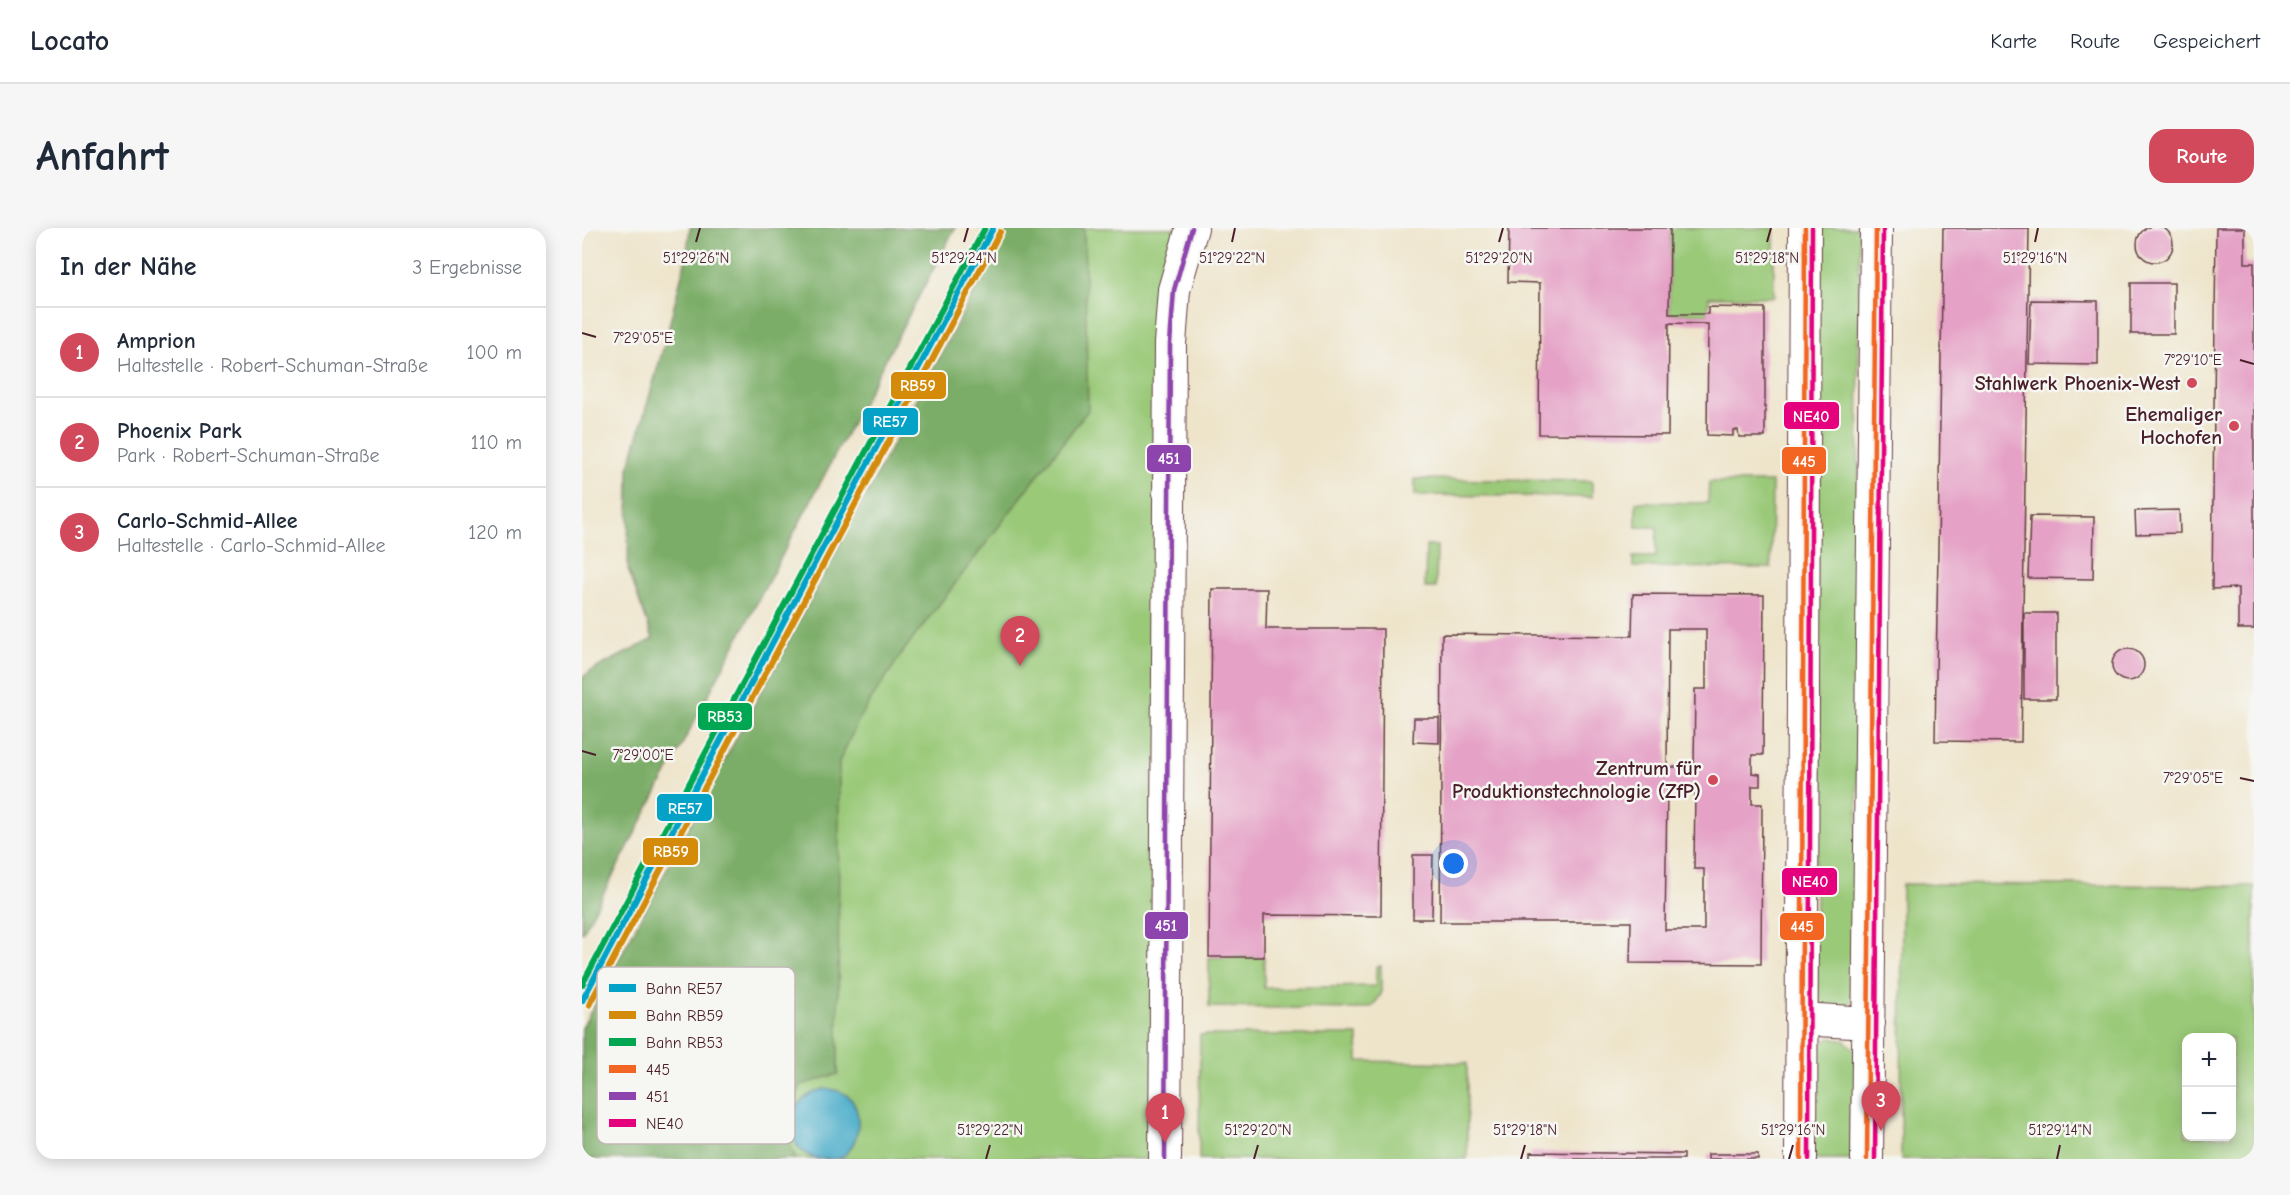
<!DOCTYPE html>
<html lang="de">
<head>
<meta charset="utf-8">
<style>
	:root { --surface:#fff; --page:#f6f6f7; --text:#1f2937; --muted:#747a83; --line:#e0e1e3; --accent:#d1495b }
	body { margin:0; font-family:"Comic Neue",sans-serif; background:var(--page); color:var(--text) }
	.controls { position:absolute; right:18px; bottom:18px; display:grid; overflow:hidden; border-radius:12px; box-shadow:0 3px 15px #0003 }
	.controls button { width:54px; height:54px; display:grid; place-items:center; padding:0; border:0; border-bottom:2px solid var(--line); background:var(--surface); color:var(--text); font:30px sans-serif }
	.you { position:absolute; left:872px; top:636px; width:21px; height:21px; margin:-15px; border:4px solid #fff; border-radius:50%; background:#1a73e8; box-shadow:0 0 0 9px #1a73e833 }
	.badge { display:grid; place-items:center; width:39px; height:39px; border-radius:50%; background:var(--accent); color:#fff; font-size:20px; font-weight:700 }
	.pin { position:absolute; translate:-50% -50px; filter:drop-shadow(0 2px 3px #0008) }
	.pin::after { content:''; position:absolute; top:32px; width:21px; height:18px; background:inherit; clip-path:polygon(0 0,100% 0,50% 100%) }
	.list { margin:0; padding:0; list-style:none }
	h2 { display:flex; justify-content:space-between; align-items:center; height:78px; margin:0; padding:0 24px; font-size:26px }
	h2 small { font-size:20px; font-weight:400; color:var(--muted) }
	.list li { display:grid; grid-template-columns:39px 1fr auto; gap:18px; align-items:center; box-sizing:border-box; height:90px; padding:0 24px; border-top:2px solid var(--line) }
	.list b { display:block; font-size:22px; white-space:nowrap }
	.list p { margin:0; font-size:20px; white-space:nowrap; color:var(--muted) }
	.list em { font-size:20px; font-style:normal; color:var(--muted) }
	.map { position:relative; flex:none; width:1672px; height:931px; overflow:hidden; border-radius:18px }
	header { display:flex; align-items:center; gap:36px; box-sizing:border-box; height:84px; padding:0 30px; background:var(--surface); border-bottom:2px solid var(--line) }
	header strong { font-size:28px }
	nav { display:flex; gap:33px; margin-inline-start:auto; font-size:21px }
	.intro { display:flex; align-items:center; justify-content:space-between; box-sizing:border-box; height:144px; padding:0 36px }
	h1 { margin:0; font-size:42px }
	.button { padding:15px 27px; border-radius:18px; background:var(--accent); color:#fff; font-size:21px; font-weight:700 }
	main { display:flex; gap:36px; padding:0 36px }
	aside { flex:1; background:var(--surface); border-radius:18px; box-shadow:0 3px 15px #0003 }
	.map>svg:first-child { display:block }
	.green { fill:#9ac978; stroke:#727452; stroke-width:1.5; fill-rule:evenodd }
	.forest { fill:#7bad68; stroke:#62664a; stroke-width:1.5 }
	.water { fill:#4badca; stroke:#4a667a; stroke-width:1.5 }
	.building { fill:#e5a1c6; fill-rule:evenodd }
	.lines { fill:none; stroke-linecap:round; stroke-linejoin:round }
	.minor-casing { stroke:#633d43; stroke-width:34 }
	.minor { stroke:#fff; stroke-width:32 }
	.bus-1-casing { stroke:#f6f6f2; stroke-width:9 }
	.bus-2-casing { stroke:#f6f6f2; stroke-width:9 }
	.bus-3-casing { stroke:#f6f6f2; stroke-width:9 }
	.bus-1 { stroke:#f26522; stroke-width:4.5 }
	.bus-2 { stroke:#8e44ad; stroke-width:4.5 }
	.bus-3 { stroke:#e5007d; stroke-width:4.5 }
	.rail-1-casing { stroke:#f6f6f2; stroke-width:10 }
	.rail-2-casing { stroke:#f6f6f2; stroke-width:10 }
	.rail-3-casing { stroke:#f6f6f2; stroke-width:10 }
	.rail-1 { stroke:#04a2c6; stroke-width:6 }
	.rail-2 { stroke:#d48b09; stroke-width:6 }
	.rail-3 { stroke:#00a651; stroke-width:6 }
	.ticks { fill:none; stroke:#4a1f2b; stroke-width:2 }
	.poi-dot { fill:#d1495b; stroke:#f6f6f2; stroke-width:2 }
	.labels { text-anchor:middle; stroke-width:5; stroke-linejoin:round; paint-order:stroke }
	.poi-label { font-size:20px; font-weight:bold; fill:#4a1f2b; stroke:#f6f6f2; text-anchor:end }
	.key { fill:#f6f6f2; stroke:#c2b6b6; stroke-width:1.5 }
	.key-label { font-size:16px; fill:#4a1f2b }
	.ticks-label { font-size:15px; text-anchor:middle; fill:#4a1f2b; stroke:#f6f6f2; stroke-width:5; stroke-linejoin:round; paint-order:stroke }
	.line-badge { stroke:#f6f6f2; stroke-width:2 }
	.badge-label { font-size:16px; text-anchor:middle; font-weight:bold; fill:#fff }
</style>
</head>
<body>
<header>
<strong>Locato</strong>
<nav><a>Karte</a><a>Route</a><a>Gespeichert</a></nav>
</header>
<div class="intro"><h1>Anfahrt</h1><a class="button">Route</a></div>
<main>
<aside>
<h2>In der Nähe<small>3 Ergebnisse</small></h2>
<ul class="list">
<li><span class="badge">1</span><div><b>Amprion</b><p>Haltestelle · Robert-Schuman-Straße</p></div><em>100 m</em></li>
<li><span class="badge">2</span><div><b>Phoenix Park</b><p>Park · Robert-Schuman-Straße</p></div><em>110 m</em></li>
<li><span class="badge">3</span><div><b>Carlo-Schmid-Allee</b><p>Haltestelle · Carlo-Schmid-Allee</p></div><em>120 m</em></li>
</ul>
</aside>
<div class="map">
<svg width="1672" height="931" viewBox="0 0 1672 931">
	<rect width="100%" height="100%" fill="#f6f6f2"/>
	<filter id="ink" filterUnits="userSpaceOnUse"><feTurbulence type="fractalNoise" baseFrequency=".0167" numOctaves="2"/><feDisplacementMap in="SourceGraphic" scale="12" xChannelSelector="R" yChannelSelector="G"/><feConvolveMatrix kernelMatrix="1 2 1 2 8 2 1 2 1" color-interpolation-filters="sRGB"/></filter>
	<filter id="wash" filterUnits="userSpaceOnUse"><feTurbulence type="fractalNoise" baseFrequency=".008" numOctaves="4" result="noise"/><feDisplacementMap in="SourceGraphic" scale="24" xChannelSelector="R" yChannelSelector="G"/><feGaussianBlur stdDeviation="1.35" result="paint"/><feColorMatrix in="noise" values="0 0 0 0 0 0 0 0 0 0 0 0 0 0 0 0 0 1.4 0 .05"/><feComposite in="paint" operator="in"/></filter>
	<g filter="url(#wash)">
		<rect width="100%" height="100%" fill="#eee4ca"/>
		<path class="green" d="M496,0H595L571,931H197L184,905L249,509Z
			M1088,0H1192V69H1127L1126,86H1087Z
			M1235,0H1277L1275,762C1267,788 1255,784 1234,776Z
			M833,251L1010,253V269L833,267Z
			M1127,254H1190L1189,340L1051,339V329H1074L1075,299H1054V274L1126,275Z
			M844,318H855L854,360H843Z
			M1320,656L1672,658V931H1319ZM1604,810H1650V908H1604Z
			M627,729H682V760L794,758V739L799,738V766L791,778L778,781L627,779Z
			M618,807H776V833L885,835V931H617Z
			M1249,810L1263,813L1275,824L1274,931H1227L1235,817Z"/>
		<path class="forest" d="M108,0H373L0,706V450L9,443L71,411L46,341L47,239L83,114L104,30Z
			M426,0H502L506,182L320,425L279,487L257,534L256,846L219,857L201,898L214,931H0V800Z"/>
		<path class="water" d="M241,861C248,861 257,862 263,866C284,879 278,920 258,930C253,931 244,931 239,931C228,930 219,924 213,914C200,890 218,867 241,861Z"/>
		<g id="blocks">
			<path class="building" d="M1555 16a18 18 0 1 1 36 0a18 18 0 1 1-36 0Z
				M927,0H1088L1087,86H1126V79L1183,80V209H1157L1156,202H1151V208L1125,207L1126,96L1087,95L1086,207L957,206L958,55L926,54Z
				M1361,0H1447L1439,514L1353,513Z
				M1634,0H1663V35H1672V401H1656V360L1630,361Z
				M1549,55H1592V106H1549Z
				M1449,72L1516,73V137L1447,136Z
				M1597,282L1598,305L1554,306L1553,283Z
				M1448,288L1512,289L1511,351L1446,350Z
				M630,361H685L684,401H801L799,688L682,687V729H627Z
				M1051,366L1182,367L1181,527H1170V545L1178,546V558H1170V576H1180L1179,736L1048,735L1049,694H858L860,406L1050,408ZM1086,401H1124V461H1113L1112,539H1085ZM1085,562L1113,563L1112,641H1122V702H1083Z
				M1442,385H1474V471H1442Z
				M1530 437a16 16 0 1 1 32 0a16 16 0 1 1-32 0Z
				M832,490H857V515L831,514Z
				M831,627H851L850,691H831Z
				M948,924L1102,926V931H948Z
				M1126,926H1176V931H1126Z"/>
		</g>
	</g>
	<g filter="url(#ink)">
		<use href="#blocks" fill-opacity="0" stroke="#633d43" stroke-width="1.5"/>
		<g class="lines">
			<defs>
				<path id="minor" d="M1219,791L1287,795
					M583,931L588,116L592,62L610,0
					M1219,931L1223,0
					M1285,931L1294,0"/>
			</defs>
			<use href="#minor" class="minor-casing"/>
			<use href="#minor" class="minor"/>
			<defs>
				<path id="bus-1" d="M1219,931L1223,0
					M1285,931L1294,0"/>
				<path id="bus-2" d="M583,931L588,116L592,62L610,0"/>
				<path id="bus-3" d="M1227,931L1230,0
					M1293,931L1301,0"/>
			</defs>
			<use href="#bus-1" class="bus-1-casing"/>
			<use href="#bus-2" class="bus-2-casing"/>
			<use href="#bus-3" class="bus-3-casing"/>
			<use href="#bus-1" class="bus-1"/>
			<use href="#bus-2" class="bus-2"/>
			<use href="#bus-3" class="bus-3"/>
			<defs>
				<path id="rail-1" d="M0,773L411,0"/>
				<path id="rail-2" d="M7,777L418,4"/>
				<path id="rail-3" d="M0,757L403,0"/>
			</defs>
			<use href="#rail-1" class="rail-1-casing"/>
			<use href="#rail-2" class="rail-2-casing"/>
			<use href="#rail-3" class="rail-3-casing"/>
			<use href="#rail-1" class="rail-1"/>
			<use href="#rail-2" class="rail-2"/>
			<use href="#rail-3" class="rail-3"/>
		</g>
	</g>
	<path class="ticks" d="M114,14L118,0M382,14L386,0M650,14L653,0M917,14L921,0M1185,14L1189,0M1453,14L1456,0M0,105L14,109M1658,132L1672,136M0,523L14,527M1658,550L1672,553M404,931L408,917M672,931L676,917M939,931L943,917M1207,931L1211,917M1475,931L1478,917"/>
	<g class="poi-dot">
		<circle cx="1610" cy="155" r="6"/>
		<circle cx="1652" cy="198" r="6"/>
		<circle cx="1131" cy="552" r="6"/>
	</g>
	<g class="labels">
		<g class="poi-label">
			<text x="1598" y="162">Stahlwerk Phoenix-West</text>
			<text x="1640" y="193">Ehemaliger<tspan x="1640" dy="23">Hochofen</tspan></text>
			<text x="1119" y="547">Zentrum für<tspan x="1119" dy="23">Produktionstechnologie (ZfP)</tspan></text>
		</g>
	</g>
	<rect x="15" y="739" width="198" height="177" rx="9" class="key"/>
	<rect x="27" y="756" width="27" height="8" fill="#04a2c6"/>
	<rect x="27" y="783" width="27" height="8" fill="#d48b09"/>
	<rect x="27" y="810" width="27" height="8" fill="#00a651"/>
	<rect x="27" y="837" width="27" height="8" fill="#f26522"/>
	<rect x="27" y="864" width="27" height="8" fill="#8e44ad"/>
	<rect x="27" y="891" width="27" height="8" fill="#e5007d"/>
	<g class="key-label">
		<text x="64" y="766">Bahn RE57</text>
		<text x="64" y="793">Bahn RB59</text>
		<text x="64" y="820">Bahn RB53</text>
		<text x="64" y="847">445</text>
		<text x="64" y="874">451</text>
		<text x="64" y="901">NE40</text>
	</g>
	<g class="ticks-label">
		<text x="114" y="35">51°29'26"N</text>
		<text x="382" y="35">51°29'24"N</text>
		<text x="650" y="35">51°29'22"N</text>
		<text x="917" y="35">51°29'20"N</text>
		<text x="1185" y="35">51°29'18"N</text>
		<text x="1453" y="35">51°29'16"N</text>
		<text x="61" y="115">7°29'05"E</text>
		<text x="1611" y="137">7°29'10"E</text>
		<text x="61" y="532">7°29'00"E</text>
		<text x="1611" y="555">7°29'05"E</text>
		<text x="408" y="907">51°29'22"N</text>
		<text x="676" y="907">51°29'20"N</text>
		<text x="943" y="907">51°29'18"N</text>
		<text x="1211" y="907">51°29'16"N</text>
		<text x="1478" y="907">51°29'14"N</text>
	</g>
	<g class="line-badge">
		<rect x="308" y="143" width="57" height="29" rx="6" fill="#d48b09"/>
		<rect x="1201" y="173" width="57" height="29" rx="6" fill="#e5007d"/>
		<rect x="280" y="179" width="57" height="29" rx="6" fill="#04a2c6"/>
		<rect x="564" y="216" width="46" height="29" rx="6" fill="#8e44ad"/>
		<rect x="1199" y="218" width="46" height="29" rx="6" fill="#f26522"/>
		<rect x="115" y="474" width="56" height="29" rx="6" fill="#00a651"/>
		<rect x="74" y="565" width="57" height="29" rx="6" fill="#04a2c6"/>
		<rect x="60" y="609" width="57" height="29" rx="6" fill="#d48b09"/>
		<rect x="1199" y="639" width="57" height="29" rx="6" fill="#e5007d"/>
		<rect x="562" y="683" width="45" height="29" rx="6" fill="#8e44ad"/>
		<rect x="1197" y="684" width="46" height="29" rx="6" fill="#f26522"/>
	</g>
	<g class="badge-label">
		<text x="336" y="163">RB59</text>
		<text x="1229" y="194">NE40</text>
		<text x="308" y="199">RE57</text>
		<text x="587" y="236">451</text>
		<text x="1222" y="239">445</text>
		<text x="143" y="494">RB53</text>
		<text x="103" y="586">RE57</text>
		<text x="89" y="629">RB59</text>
		<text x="1228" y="659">NE40</text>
		<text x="584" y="703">451</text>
		<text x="1220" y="704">445</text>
	</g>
</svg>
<div class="controls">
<button>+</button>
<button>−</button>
</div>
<div class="you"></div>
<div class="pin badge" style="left:583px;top:915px">1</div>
<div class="pin badge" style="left:438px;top:438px">2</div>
<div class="pin badge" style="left:1299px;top:903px">3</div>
</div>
</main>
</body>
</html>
